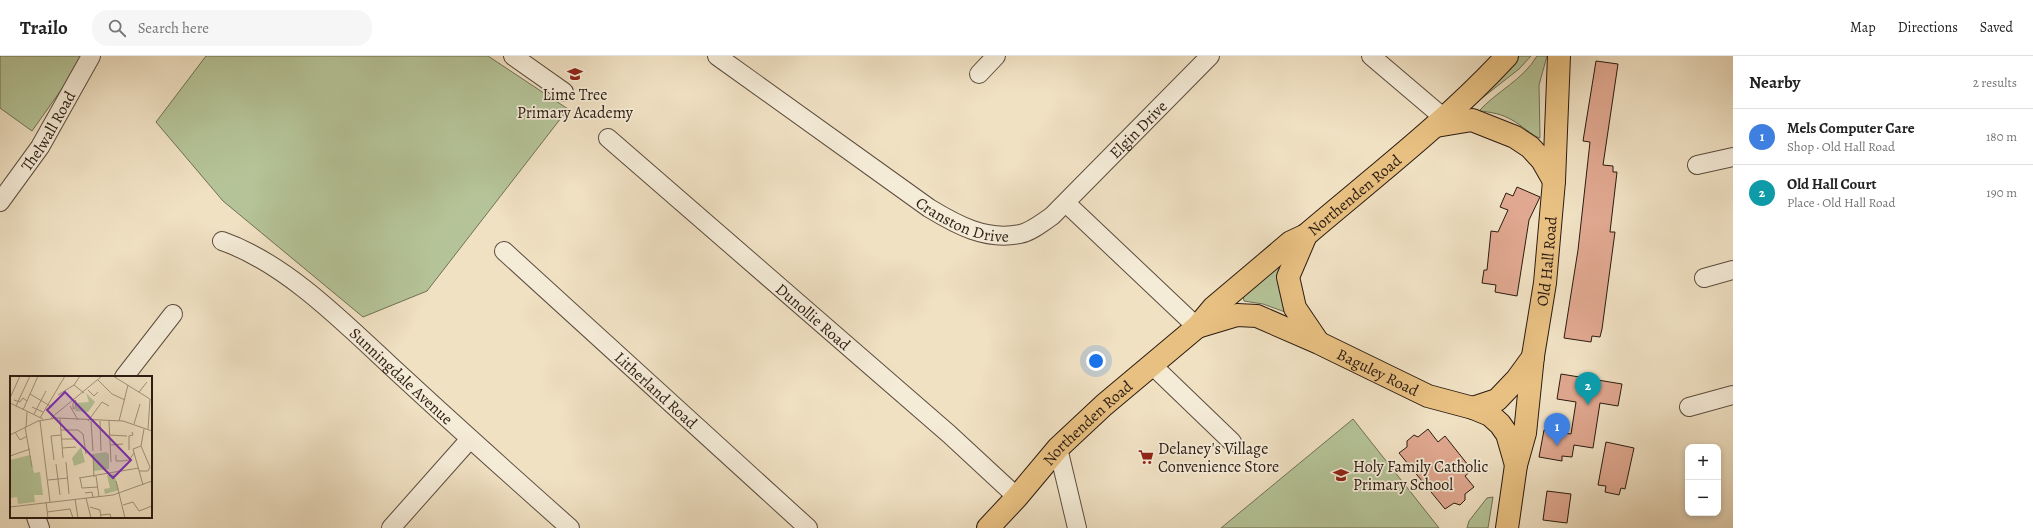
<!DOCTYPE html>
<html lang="en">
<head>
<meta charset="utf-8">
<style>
	:root { --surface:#fff; --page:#f6f6f6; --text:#222; --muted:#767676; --line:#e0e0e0; --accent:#2563eb }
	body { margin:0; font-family:Alegreya,serif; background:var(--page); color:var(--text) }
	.controls { position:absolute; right:12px; bottom:12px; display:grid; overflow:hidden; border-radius:8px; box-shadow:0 2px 6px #0003 }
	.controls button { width:36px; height:36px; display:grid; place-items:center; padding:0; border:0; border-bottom:1px solid var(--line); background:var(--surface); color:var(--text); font:20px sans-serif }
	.you { position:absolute; left:1096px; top:305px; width:14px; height:14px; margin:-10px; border:3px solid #fff; border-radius:50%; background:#1a73e8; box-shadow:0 0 0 6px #1a73e833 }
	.badge { display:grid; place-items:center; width:26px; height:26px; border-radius:50%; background:var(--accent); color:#fff; font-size:13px; font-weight:700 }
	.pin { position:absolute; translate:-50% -33px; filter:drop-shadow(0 1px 2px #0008) }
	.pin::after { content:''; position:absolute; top:21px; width:14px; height:12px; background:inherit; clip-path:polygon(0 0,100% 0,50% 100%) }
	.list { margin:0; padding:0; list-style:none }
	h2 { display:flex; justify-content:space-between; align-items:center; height:52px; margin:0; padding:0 16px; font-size:17px }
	h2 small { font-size:13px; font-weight:400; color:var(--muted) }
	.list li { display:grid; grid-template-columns:26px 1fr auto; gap:12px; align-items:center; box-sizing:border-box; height:56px; padding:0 16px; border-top:1px solid var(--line) }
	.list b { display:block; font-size:15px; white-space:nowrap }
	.list p { margin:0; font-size:13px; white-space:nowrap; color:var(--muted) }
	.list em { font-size:13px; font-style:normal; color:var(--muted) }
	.icon { flex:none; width:22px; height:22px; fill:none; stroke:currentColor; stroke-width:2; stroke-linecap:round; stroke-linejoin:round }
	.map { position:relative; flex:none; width:1733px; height:472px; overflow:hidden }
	header { display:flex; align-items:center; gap:24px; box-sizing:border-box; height:56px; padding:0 20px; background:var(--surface); border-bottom:1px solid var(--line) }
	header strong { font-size:19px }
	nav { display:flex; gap:22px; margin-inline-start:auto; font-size:14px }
	.search { width:280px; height:36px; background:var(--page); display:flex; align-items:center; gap:10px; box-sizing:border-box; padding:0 14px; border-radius:16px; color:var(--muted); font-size:15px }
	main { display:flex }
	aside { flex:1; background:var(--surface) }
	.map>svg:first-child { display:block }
	.green { fill:#b5c498; stroke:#707054 }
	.building { fill:#e0a890; stroke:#2b1b11 }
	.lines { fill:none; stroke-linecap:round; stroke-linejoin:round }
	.minor-casing { stroke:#5c4c3e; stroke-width:20 }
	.major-casing { stroke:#2b1b11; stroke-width:24 }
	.minor { stroke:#f5ecd8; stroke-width:18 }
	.major { stroke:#e8c082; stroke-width:22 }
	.labels { text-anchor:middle; stroke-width:3.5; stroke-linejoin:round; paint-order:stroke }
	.poi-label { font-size:16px; fill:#2b1b11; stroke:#f5ecd8; text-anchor:start }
	.street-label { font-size:16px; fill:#2b1b11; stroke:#f5ecd8 }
	.inset-road { fill:none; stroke:#a1927c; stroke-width:1 }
	.view { fill:#7b2cbf; fill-opacity:0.15; stroke:#7b2cbf; stroke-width:2 }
	.inset-edge { fill:none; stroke:#2b1b11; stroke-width:2 }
</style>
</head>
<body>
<header>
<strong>Trailo</strong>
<div class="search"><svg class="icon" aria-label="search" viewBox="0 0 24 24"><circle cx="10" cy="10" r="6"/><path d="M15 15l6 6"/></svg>Search here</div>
<nav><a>Map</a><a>Directions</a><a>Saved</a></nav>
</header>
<main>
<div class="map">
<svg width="1733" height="472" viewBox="0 0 1733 472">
	<rect width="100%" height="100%" fill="#f0e1c3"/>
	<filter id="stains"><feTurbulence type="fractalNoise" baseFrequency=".005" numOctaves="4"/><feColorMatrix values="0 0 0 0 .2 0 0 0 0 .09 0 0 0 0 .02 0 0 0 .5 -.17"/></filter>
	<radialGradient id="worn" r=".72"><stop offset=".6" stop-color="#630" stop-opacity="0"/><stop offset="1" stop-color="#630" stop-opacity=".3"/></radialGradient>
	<path class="green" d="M0,0H85L32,75L0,52Z
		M206,0H488L568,53L427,235L363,261L223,145L156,66Z
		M1518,0H1531L1519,13L1472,50Z
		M1537,0H1547L1539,29L1540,82C1534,81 1520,68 1512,64C1502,58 1491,56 1479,55C1497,35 1523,24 1537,0Z
		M1279,209L1280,235L1285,256L1263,248L1244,245L1243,239Z
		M1353,363L1439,472H1221Z
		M1493,441L1488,472H1467L1469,465L1487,442Z"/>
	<path class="building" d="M1596,5L1618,8L1603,109L1613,110V116H1617L1610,176H1615L1602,273L1600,281L1592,280L1591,286L1564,282L1578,194L1590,86L1583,85Z
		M1517,131L1540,141L1529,164L1517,240L1495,236L1496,229L1482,227L1484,214H1487L1491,175L1498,176L1508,154L1500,151L1506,137L1513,140Z
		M1561,318L1622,328L1618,350L1600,347L1593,392L1574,389L1572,401L1562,400V405L1539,401L1544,374L1571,378L1576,346L1557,343Z
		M1428,373L1438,386L1445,380L1472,414L1465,420L1474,431L1465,438V444L1460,449L1454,447L1445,453L1399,397L1407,391V385L1414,379L1418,381Z
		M1606,386L1634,392L1625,433L1621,432L1619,439L1605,436L1606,430L1598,429Z
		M1547,435L1571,438L1567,467L1543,464Z"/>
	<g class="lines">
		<defs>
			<g id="minor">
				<path d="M513,0L564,36"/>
				<path id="s1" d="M717,0L929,152C957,169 986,185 1020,178C1031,176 1043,166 1052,160L1210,0"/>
				<path d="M1371,0L1444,62"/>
				<path d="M979,18L996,0"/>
				<path id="s2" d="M608,82L949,378L1017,441"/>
				<path d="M1697,109L1733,101"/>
				<path id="s3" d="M0,146L40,91L91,0"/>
				<path d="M1066,147L1197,271"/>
				<path id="s4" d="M222,185C291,209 353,276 406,324C460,374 515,423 570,472"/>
				<path id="s5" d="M504,195L808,472"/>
				<path d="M1704,222L1733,214"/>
				<path d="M1152,309L1232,386"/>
				<path d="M124,321L173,258"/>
				<path d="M1689,351L1733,339"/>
				<path d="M1058,392L1077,472"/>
				<path d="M36,461L40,472"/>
				<path d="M391,472L470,383"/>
			</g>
			<g id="major">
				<path d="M1436,70L1472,64L1515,81L1530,91L1542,104L1554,125"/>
				<path d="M1306,179L1288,221L1295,252L1318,286"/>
				<path id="s6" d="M1197,271L1237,259L1257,260L1319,287L1428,340L1473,352L1490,359L1500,368L1507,378L1516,409"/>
				<path d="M1473,352L1497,344L1517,323L1533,301"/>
				<path id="s7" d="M988,472L1017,441L1058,392L1104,349L1197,271L1213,252L1291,186L1306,179C1374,121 1446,66 1507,0"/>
				<path id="s8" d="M1507,472L1516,409L1525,377L1533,300L1545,227L1554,125L1559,0"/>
			</g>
		</defs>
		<use href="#minor" class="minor-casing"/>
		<use href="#major" class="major-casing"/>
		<use href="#minor" class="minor"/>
		<use href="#major" class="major"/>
	</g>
	<defs>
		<symbol id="school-bare" viewBox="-9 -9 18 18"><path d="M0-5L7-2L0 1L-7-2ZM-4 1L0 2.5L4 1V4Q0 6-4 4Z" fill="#8f2418" stroke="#f5ecd8" stroke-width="2.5" paint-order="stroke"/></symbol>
		<symbol id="supermarket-bare" viewBox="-9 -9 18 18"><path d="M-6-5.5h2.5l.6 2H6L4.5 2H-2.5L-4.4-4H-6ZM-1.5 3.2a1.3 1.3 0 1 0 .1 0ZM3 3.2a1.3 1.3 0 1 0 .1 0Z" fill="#8f2418" stroke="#f5ecd8" stroke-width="2.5" paint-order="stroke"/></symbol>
	</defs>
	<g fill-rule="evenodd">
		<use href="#school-bare" x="564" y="7" width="22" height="22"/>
		<use href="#supermarket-bare" x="1135" y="390" width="22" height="22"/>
		<use href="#school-bare" x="1330" y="408" width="22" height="22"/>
	</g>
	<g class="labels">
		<g class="poi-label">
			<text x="575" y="44" text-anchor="middle">Lime Tree<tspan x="575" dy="18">Primary Academy</tspan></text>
			<text x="1158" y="398">Delaney's Village<tspan x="1158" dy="18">Convenience Store</tspan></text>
			<text x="1353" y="416">Holy Family Catholic<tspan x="1353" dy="18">Primary School</tspan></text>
		</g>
		<g class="street-label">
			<text dy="6" stroke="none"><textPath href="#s3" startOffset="86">Thelwall Road</textPath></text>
			<text dy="6" stroke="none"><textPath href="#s1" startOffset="517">Elgin Drive</textPath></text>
			<text dy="6" stroke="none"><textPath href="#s7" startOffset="497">Northenden Road</textPath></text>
			<text dy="6" stroke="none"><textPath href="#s1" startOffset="297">Cranston Drive</textPath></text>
			<text dy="6" stroke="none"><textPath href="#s8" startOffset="270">Old Hall Road</textPath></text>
			<text dy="6" stroke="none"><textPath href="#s2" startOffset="272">Dunollie Road</textPath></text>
			<text dy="6" stroke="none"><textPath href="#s6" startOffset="195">Baguley Road</textPath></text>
			<text dy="6" stroke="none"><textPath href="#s4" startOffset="226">Sunningdale Avenue</textPath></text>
			<text dy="6" stroke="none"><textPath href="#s5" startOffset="206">Litherland Road</textPath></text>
			<text dy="6" stroke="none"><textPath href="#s7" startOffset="145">Northenden Road</textPath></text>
		</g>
	</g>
	<g transform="translate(10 320)">
		<rect width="142" height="142" fill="#f0e1c3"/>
		<path d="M76,17L85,26L78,36L65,35L66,27L79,26ZM71,71L75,86L64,90L62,82ZM96,76L99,78V93L84,95L83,78ZM20,79L24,97L30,96L33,119H24L25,126L8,128L7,121L0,122V84ZM104,98L109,114L95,118L94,113L100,112L97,99Z" fill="#b5c498"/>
		<path class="inset-road" d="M103,0L140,23L138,53M88,4L102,18L115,24M64,9L74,17M78,14L84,20L88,16M129,16L137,6M20,18L42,31M48,19L64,9L70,0M0,22L10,0M4,24L10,26L13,22L17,25M65,24L66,25L65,32L63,33V27L66,26M0,27L33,43M6,30L20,0M60,30L68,44M22,31L33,36M13,34L28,0M24,38L36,15M30,42L55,0M41,42L92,0M50,43L53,82M30,45L40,126M78,45L92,26L99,30M81,45L83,75M90,45L91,75M99,45L101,86M109,45L118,9M124,48L130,28M15,51L22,91M16,51L17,36M51,54H68M68,54L73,58L76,78M5,56L10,64L17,60M0,59L28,45L47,42L113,45L142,55M99,59L117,60M51,63H66M100,69L113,68M131,70L123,73L133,109M52,72L66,71M119,74V60L123,59L122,56M83,78L84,101M106,79V85H112L119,84L124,77M0,80L20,73M44,84L41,60L51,59M56,86L59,118M46,88L50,119M129,95H138L140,91L131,70L134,53M86,100L89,121M69,102L129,92M70,102L72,112L88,111M38,104L58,102M106,105L115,142M75,117L82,116L83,122M76,122L81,142M65,123L68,142M36,126L38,142M113,129L123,126L129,135L142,130M0,131L103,119L142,105M80,131L90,134L91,142M37,136L60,133L63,142M91,139L100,138L101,142"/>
		<path class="view" d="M55,16L121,84L103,102L37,34Z"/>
		<rect width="142" height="142" class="inset-edge"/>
	</g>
	<rect width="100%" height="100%" filter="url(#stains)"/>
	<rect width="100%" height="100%" fill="url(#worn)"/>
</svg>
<div class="controls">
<button>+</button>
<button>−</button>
</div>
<div class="you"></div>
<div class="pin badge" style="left:1557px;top:390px;background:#3f7fe0">1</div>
<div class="pin badge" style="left:1588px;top:349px;background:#0f9aa8">2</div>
</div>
<aside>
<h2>Nearby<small>2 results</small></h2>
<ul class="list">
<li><span class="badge" style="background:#3f7fe0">1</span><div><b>Mels Computer Care</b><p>Shop · Old Hall Road</p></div><em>180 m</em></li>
<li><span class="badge" style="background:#0f9aa8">2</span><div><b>Old Hall Court</b><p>Place · Old Hall Road</p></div><em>190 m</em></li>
</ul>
</aside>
</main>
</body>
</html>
